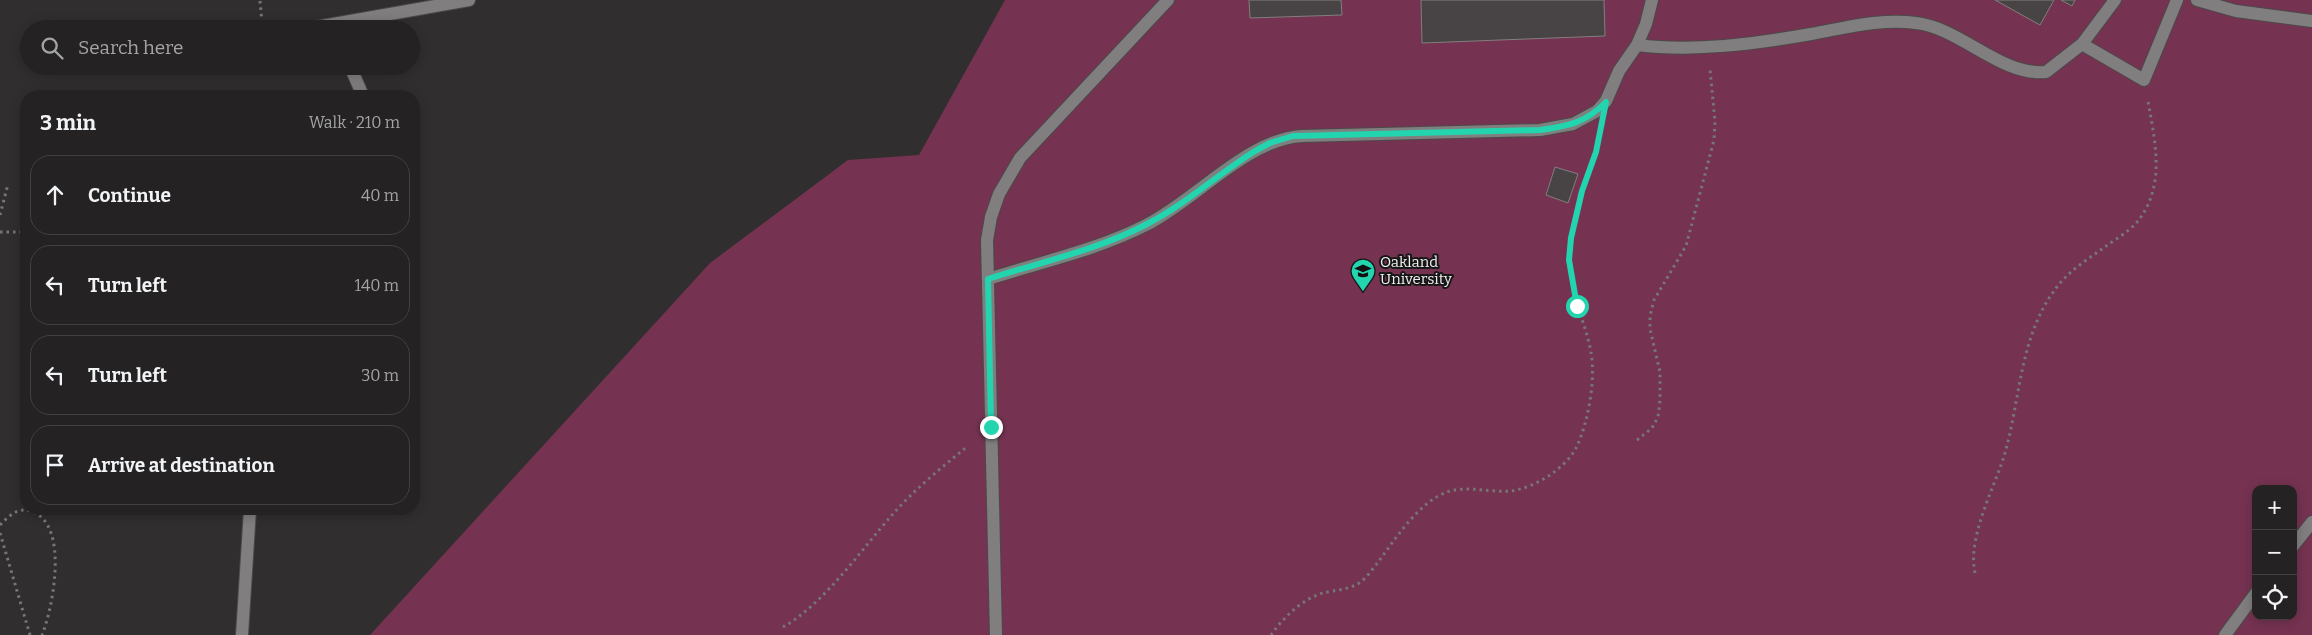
<!DOCTYPE html>
<html lang="en">
<head>
<meta charset="utf-8">
<style>
	:root { --surface:#252223; --page:#2d2a2b; --text:#f1f3f6; --muted:#a3a4a6; --line:#423f41 }
	body { margin:0; font-family:Bitter,serif; background:var(--page); color:var(--text) }
	.controls { position:absolute; right:15px; bottom:15px; display:grid; overflow:hidden; border-radius:10px; box-shadow:0 2px 12px #0003 }
	.controls button { width:45px; height:45px; display:grid; place-items:center; padding:0; border:0; border-bottom:1px solid var(--line); background:var(--surface); color:var(--text); font:25px sans-serif }
	.stop { position:absolute; width:15px; height:15px; margin:-11px; border:4px solid #22d5af; border-radius:50%; background:#fff }
	.stop.end { background:#22d5af; border-color:#fff; box-shadow:0 1px 5px #0008 }
	.list { margin:0; padding:0; list-style:none }
	h2 { display:flex; justify-content:space-between; align-items:center; height:65px; margin:0; padding:0 20px; font-size:21px }
	h2 small { font-size:16px; font-weight:400; color:var(--muted) }
	.list li { display:grid; grid-template-columns:32px 1fr auto; gap:15px; align-items:center; box-sizing:border-box; height:80px; margin:0 10px 10px; padding:0 10px; border:1px solid var(--line); border-radius:20px }
	.list b { display:block; font-size:19px; white-space:nowrap }
	.list em { font-size:16px; font-style:normal; color:var(--muted) }
	.icon { flex:none; width:28px; height:28px; fill:none; stroke:currentColor; stroke-width:2; stroke-linecap:round; stroke-linejoin:round }
	.map { position:relative; flex:none; width:2312px; height:635px; overflow:hidden }
	.search { position:absolute; background:var(--surface); box-shadow:0 2px 12px #0003; left:20px; top:20px; width:400px; height:55px; display:flex; align-items:center; gap:12px; box-sizing:border-box; padding:0 18px; border-radius:28px; color:var(--muted); font-size:19px }
	.panel { position:absolute; background:var(--surface); box-shadow:0 2px 12px #0003; left:20px; top:90px; width:400px; height:425px; border-radius:20px }
	.map>svg:first-child { display:block }
	.grass { fill:#753351; fill-rule:evenodd }
	.building { fill:#484445; stroke:#827e7f }
	.lines { fill:none; stroke-linecap:round; stroke-linejoin:round }
	.minor-casing { stroke:#4c494a; stroke-width:14 }
	.path { stroke:#777576; stroke-width:3; stroke-dasharray:2.5 4; stroke-linecap:butt }
	.minor { stroke:#807e7f; stroke-width:12 }
	.route { stroke:#22d5af; stroke-width:6 }
	.labels { text-anchor:middle; stroke-width:4; stroke-linejoin:round; paint-order:stroke }
	.poi-label { font-size:15px; fill:#f0eeef; stroke:#181717; text-anchor:start }
</style>
</head>
<body>
<div class="map">
<svg width="2312" height="635" viewBox="0 0 2312 635">
	<rect width="100%" height="100%" fill="#312e2f"/>
	<path class="grass" d="M1005,0H2312V635H370L710,263L848,160L919,155ZM2256,489H2293V616H2256Z"/>
	<path class="building" d="M1249,0H1341L1342,15L1250,18Z
		M1421,0H1604L1605,36L1422,43Z
		M1995,0H2054L2040,25Z
		M2061,0H2075L2072,6Z
		M1555,167L1578,174L1568,203L1546,195Z"/>
	<g class="lines">
		<defs>
			<path id="minor" d="M2197,0L2236,11L2312,21
				M305,29L469,0
				M2082,44L2144,80L2177,0
				M1637,45L1646,24L1652,0
				M350,66L363,96
				M988,279C1041,262 1097,250 1146,225C1196,200 1247,139 1302,136L1540,130L1573,124L1597,111L1606,101L1619,71L1637,45C1694,52 1754,44 1811,34C1845,28 1881,18 1916,23C1961,28 2000,76 2046,72L2082,44L2115,0
				M2293,546L2312,522
				M242,635L250,509
				M996,635L987,240L991,217L999,194L1020,158L1168,0
				M2225,635L2256,593"/>
		</defs>
		<use href="#minor" class="minor-casing"/>
		<path class="path" d="M260,1L262,23
			M0,215L8,184
			M0,232H26
			M1637,440L1652,428L1658,417L1660,400V372L1650,329V316L1654,300L1686,246L1714,140L1715,122L1710,69
			M0,525C10,515 19,506 33,512C69,526 53,608 42,635
			M0,533L30,635
			M1975,573C1967,537 1995,487 2005,453C2020,400 2020,337 2054,291C2066,273 2085,261 2102,249C2114,240 2129,232 2138,221C2166,185 2155,142 2148,101
			M783,627C824,604 861,550 892,515C914,490 942,467 968,446
			M1271,635C1283,618 1302,599 1323,593C1334,590 1349,590 1359,583C1367,578 1373,568 1379,561C1395,539 1420,501 1447,492C1468,485 1490,493 1511,491C1534,488 1565,469 1576,448C1588,424 1596,380 1591,352C1585,321 1570,293 1569,261C1568,217 1590,178 1600,137"/>
		<use href="#minor" class="minor"/>
	</g>
	<g class="lines">
		<path class="route" d="M991,427L988,279C1041,262 1098,250 1147,224C1186,204 1218,174 1255,151L1270,143L1293,136L1540,130C1569,126 1585,123 1606,102L1596,152L1582,191L1571,238L1569,260L1577,306"/>
	</g>
	<defs>
		<symbol id="university-pin" viewBox="-11 -11 22 30"><path d="M0 17L-7.5 6A9.5 9.5 0 1 1 7.5 6Z" fill="#22d5af" stroke="#181717"/><path d="M0-5L7-2L0 1L-7-2ZM-4 1L0 2.5L4 1V4Q0 6-4 4Z" fill="#111"/></symbol>
	</defs>
	<g fill-rule="evenodd">
		<use href="#university-pin" x="1349" y="257" width="28" height="38"/>
	</g>
	<g class="labels">
		<g class="poi-label">
			<text x="1380" y="267">Oakland<tspan x="1380" dy="17">University</tspan></text>
		</g>
	</g>
</svg>
<div class="controls">
<button>+</button>
<button>−</button>
<button><svg class="icon" aria-label="locate" viewBox="0 0 24 24"><circle cx="12" cy="12" r="6"/><path d="M12 2v4M12 18v4M2 12h4M18 12h4"/></svg></button>
</div>
<div class="stop" style="left:1577px;top:306px"></div>
<div class="stop end" style="left:991px;top:427px"></div>
<div class="search"><svg class="icon" aria-label="search" viewBox="0 0 24 24"><circle cx="10" cy="10" r="6"/><path d="M15 15l6 6"/></svg>Search here</div>
<section class="panel">
<h2>3 min<small>Walk · 210 m</small></h2>
<ul class="list">
<li><svg class="icon" aria-label="ahead" viewBox="0 0 24 24"><path d="M12 20V5M6 11l6-6 6 6"/></svg><div><b>Continue</b></div><em>40 m</em></li>
<li><svg class="icon" aria-label="left" viewBox="0 0 24 24"><path d="M17 20v-9H6M10 6l-5 5 5 5"/></svg><div><b>Turn left</b></div><em>140 m</em></li>
<li><svg class="icon" aria-label="left" viewBox="0 0 24 24"><path d="M17 20v-9H6M10 6l-5 5 5 5"/></svg><div><b>Turn left</b></div><em>30 m</em></li>
<li><svg class="icon" aria-label="arrive" viewBox="0 0 24 24"><path d="M6 21V4h12l-3 4 3 4H6"/></svg><div><b>Arrive at destination</b></div></li>
</ul>
</section>
</div>
</body>
</html>
